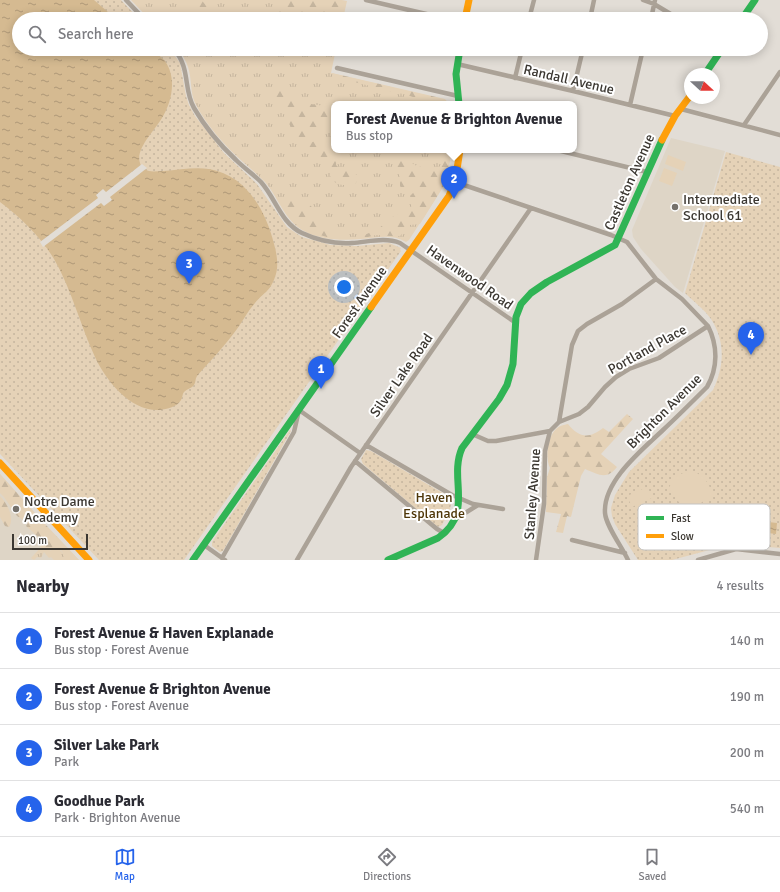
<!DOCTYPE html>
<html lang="en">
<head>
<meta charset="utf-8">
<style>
	:root { --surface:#fff; --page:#f2f2f3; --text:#2b2b33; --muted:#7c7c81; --line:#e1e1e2; --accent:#2563eb }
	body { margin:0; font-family:Signika,sans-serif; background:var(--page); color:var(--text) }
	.compass { position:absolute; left:684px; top:68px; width:36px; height:36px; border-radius:50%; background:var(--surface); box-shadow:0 2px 10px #0003; rotate:111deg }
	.scale { position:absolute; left:12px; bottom:10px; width:76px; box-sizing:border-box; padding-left:4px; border:2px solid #3b3731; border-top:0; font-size:11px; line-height:14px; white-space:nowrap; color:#3b3731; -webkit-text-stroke:3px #fff; paint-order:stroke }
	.you { position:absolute; left:344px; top:287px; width:14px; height:14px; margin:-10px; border:3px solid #fff; border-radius:50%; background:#1a73e8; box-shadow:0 0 0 6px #1a73e833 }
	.badge { display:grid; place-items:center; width:26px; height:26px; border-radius:50%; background:var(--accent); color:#fff; font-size:13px; font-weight:700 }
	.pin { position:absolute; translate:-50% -33px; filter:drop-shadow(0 1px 2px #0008) }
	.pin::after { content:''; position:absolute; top:21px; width:14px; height:12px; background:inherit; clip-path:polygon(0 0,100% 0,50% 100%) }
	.popup { position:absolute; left:331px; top:101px; width:246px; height:52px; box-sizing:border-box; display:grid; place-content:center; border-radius:8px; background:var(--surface); filter:drop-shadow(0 1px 3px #0005); font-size:13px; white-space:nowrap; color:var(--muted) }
	.popup b { font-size:15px; color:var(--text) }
	.popup::after { content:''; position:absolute; left:50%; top:100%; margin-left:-8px; border:8px solid transparent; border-top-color:var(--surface) }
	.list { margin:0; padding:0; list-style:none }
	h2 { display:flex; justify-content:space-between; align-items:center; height:52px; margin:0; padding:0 16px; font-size:17px }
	h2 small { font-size:13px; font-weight:400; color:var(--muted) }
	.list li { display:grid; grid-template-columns:26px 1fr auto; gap:12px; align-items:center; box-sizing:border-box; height:56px; padding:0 16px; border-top:1px solid var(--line) }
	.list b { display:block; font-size:15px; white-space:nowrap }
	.list p { margin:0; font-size:13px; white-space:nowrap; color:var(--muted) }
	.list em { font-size:13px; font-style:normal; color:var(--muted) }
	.icon { flex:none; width:22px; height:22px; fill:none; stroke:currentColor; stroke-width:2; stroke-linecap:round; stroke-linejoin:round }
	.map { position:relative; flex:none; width:780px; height:560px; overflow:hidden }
	.search { position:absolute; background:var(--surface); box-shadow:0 2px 10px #0003; left:12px; right:12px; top:12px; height:44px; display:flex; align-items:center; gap:10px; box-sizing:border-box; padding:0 14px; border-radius:22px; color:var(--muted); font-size:15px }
	.sheet { height:276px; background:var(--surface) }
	nav { display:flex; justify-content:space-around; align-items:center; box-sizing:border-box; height:56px; border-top:1px solid var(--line); background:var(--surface); font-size:11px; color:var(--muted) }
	nav a { display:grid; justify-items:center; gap:2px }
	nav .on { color:var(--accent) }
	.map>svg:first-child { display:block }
	.built { fill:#ded5c6 }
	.grass { fill:url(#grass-tufts) }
	.forest { fill:url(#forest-firs) }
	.park { fill:url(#park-dots) }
	.pitch { fill:#e5d2b7 }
	.water { fill:url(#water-ripples) }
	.pier { fill:#e2ddd6 }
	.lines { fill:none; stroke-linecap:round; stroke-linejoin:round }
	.street { stroke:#aba297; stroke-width:4.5 }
	.fast { stroke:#30b455; stroke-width:7 }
	.slow { stroke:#ff9f0a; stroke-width:7 }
	.poi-dot { fill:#75716b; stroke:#fff; stroke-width:1.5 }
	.labels { text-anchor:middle; stroke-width:4; stroke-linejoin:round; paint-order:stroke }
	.street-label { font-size:14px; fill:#3b3731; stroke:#fff }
	.poi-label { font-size:14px; fill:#3b3731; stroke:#fff; text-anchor:start }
	.park-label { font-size:14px; fill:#4e3608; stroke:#fff }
	.key { fill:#fff; stroke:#c4c3c1; stroke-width:1 }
	.key-label { font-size:11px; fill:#3b3731 }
</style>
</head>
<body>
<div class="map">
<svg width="780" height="560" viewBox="0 0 780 560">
	<defs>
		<pattern id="grass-tufts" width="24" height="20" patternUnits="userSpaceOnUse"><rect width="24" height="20" fill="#e5d2b7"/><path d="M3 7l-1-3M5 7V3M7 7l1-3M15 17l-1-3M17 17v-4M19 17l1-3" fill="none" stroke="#c5b59e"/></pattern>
		<pattern id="forest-firs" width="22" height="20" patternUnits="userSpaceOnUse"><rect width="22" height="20" fill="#e5d2b7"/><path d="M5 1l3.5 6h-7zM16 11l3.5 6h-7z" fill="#c5b59e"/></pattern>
		<pattern id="park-dots" width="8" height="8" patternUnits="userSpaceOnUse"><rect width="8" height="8" fill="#e5d2b7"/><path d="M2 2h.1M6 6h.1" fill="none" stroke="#c5b59e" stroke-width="1.8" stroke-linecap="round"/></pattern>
		<pattern id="water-ripples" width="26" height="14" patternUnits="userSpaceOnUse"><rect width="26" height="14" fill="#d5ba91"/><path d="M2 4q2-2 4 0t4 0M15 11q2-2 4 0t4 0" fill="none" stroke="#ae9877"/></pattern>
	</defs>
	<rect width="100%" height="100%" fill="#e2ddd6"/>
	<path class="built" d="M671,138L725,151L683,293L675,287L641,249L633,237L632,230Z
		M0,474L44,523L79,560H0Z"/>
	<path class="grass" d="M131,0H342L343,19H149Z
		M178,49H336L331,73L446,100L448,104H334V150H452L448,170L440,192L409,240L406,242C391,233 376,238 361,239C343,241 319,240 302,230C284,219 278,197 265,182C258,175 250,168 243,162C225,146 206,125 195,103C190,92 192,79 188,67C186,61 182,54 178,49Z
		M41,547L43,549L50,551C58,546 64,551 65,560H54L51,557L49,558L44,552L41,558L37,557L34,560L31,558Z"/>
	<path class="forest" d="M184,0H201L220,19H201Z
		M285,0H342L347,1L343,19H274L271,15L272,7Z
		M332,73L445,99L448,104H424L413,97L404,94L397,93L335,77L333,76Z
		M277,85C287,85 294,98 304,102C312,106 329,104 333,110C331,123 316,132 306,139H301L295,134L275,97L274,91Z
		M323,139L334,144V150H337L336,165L339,168C348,170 360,169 356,183C349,187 334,186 331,177C330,172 329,166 326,162C321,156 313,156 308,150V146L312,142Z
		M445,150H452L448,170L443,187L420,224L409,225L400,236C392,237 384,235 376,235C371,236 365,239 360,237L378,229L395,215L411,209L412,201L410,196L414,192L409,189H402L400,186V177L398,170L394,160C394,156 397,153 401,151C405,153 406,156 409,160C415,169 432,169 442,166L444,160Z
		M290,195L311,206L323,225L333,234V236L331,238C311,233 293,226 284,206L286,199Z
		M627,414L633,419L601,454L617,467C607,480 599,475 585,469L581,476L571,517L567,516L563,533L556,532L561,514L546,512L547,477L550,468C545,457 547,438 556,429C560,425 564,425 568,424C579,438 589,439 603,428L609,432Z
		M0,474L44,523L79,560H65L62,551L58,548L46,552L40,546L44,542L26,526L28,523L17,516L4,497L0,493Z
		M0,496C7,503 15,518 9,527L5,526L0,517Z"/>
	<path class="park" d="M0,0H121L139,19H19V49H170L180,63L186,96L189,105L195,116L224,153L257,184L287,227L302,237L331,245L357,246L389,243L401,248L400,250L401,251L184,560H99L0,454Z
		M726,152L780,167V548L732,544L672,560H638L615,524L612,516L611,508L615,495L629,472L713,390C724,367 726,342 711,319C705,310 693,301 685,293Z
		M290,430L291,431L223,551L220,552L212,546V542Z
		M366,450L371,451L451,498C453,507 446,517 442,525L438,527L363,464L361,459Z"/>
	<path class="pitch" d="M668,155L686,162L683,171L665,164Z
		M664,168L677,173L672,186L659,181Z
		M686,472C702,470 708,482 713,495L687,512L685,511L669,488C672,480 676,475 686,472Z
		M647,487L652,498L632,507L627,496Z
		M660,530L668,539L651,553L643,543Z"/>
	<path class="water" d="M0,0H94L116,19H19V49H152C156,53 161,57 165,61C177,78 172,102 162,118C155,130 135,149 140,163C141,167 145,170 149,171C153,172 159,171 164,171C178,170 194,167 209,169C246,175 266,211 274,244C277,254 279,267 275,277C270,292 263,293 255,303C247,312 242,323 234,333C223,348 209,362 197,376C195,379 196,382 194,385C192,388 187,389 184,392C182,394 183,397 181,400C177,407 167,409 160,410C131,412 106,381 95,357C80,325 72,290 54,259C40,236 21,218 0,202Z
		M753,520L777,523L776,534L752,531Z"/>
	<path class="pier" d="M142,164L147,168L110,197L112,200L104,206L101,203L43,247L40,242L98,198L96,195L103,189L106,192Z"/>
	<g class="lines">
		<path class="street" d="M126,0L144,19
			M366,0L448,19
			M643,0L654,4L679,19
			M529,19L534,0
			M590,19L594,0
			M651,19L655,0
			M174,49C191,69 183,89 194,108C205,127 220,145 236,160C244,168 253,174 261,182C276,199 281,223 302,233C317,240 336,244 352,243C368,242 385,237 400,243L516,323
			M712,49L718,55
			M457,64L573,91L675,116
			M337,68L458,96
			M515,78L522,49
			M573,91L583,49
			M630,105L643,49
			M681,109L780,135
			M744,125L780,72
			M557,150L647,172
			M455,182L611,235L627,242L656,279L682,299L708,326C718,346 718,368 707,387C693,401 678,416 663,430C642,450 603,481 605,513C606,526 622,547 628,560
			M559,422L572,345L578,331L587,324L622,304L656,279
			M472,434L488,441H496L550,431L559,422L579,414L588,407L605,387L616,377L629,369L659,358L708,326
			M366,445L452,495L473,504L503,509
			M355,461L437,529L444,533
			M454,520L478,505
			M572,540L625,553
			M204,545L225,560
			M222,558L294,432L299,410L360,453
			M297,560L351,467L531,208
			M536,560L544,504L545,451L550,431
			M698,560L736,549L780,554"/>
		<path class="fast" d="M742,19L755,0
			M705,74L722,49
			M459,104L456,74L460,49
			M193,560L371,307
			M388,560L438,538C475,512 448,480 462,448L499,399L507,385L513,364L516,317L521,304L531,293L547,282L615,245L662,140"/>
		<path class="slow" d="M465,19L469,0
			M662,140L675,116L690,96
			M371,307L449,196L455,182L460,150
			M0,463L89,560"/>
	</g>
	<g class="poi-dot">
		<circle cx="675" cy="207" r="4"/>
		<circle cx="16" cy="509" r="4"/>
	</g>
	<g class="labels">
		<g class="street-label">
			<text transform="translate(569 79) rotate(13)" y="5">Randall Avenue</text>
			<text transform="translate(629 182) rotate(-66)" y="5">Castleton Avenue</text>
			<text transform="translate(470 277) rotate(35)" y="5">Havenwood Road</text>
			<text transform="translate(359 302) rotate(-55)" y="5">Forest Avenue</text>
			<text transform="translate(647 349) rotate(-29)" y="5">Portland Place</text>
			<text transform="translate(401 375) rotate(-55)" y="5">Silver Lake Road</text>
			<text transform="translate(664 411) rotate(-45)" y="5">Brighton Avenue</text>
			<text transform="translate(532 494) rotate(-86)" y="5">Stanley Avenue</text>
		</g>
		<g class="poi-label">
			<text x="683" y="204">Intermediate<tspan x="683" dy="16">School 61</tspan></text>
			<text x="24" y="506">Notre Dame<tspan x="24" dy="16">Academy</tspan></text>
		</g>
		<g class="park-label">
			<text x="434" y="502">Haven<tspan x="434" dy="16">Esplanade</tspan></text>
		</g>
	</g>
	<rect x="638" y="504" width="132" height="46" rx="6" class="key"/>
	<rect x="646" y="516" width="18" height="4" fill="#30b455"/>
	<rect x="646" y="534" width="18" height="4" fill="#ff9f0a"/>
	<g class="key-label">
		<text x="671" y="522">Fast</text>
		<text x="671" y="540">Slow</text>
	</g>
</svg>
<svg class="compass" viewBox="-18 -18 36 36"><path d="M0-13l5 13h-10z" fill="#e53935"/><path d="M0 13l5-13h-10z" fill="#7c7c81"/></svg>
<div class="scale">100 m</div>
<div class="you"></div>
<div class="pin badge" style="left:321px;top:389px">1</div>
<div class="pin badge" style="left:454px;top:199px">2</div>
<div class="popup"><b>Forest Avenue &amp; Brighton Avenue</b>Bus stop</div>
<div class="pin badge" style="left:189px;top:284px">3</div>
<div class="pin badge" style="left:751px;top:355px">4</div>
<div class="search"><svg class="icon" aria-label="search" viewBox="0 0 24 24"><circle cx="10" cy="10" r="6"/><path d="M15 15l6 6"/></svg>Search here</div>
</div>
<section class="sheet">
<h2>Nearby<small>4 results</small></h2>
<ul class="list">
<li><span class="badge">1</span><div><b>Forest Avenue &amp; Haven Explanade</b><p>Bus stop · Forest Avenue</p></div><em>140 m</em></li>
<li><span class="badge">2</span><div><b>Forest Avenue &amp; Brighton Avenue</b><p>Bus stop · Forest Avenue</p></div><em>190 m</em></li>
<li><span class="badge">3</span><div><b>Silver Lake Park</b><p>Park</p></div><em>200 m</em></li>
<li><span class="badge">4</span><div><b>Goodhue Park</b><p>Park · Brighton Avenue</p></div><em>540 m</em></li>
</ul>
</section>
<nav>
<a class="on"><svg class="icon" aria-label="map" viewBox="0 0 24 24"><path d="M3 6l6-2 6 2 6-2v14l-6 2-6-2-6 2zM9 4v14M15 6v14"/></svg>Map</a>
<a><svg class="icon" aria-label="directions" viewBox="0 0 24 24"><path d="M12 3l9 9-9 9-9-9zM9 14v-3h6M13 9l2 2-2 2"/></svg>Directions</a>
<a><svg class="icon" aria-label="saved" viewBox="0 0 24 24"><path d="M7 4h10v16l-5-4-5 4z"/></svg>Saved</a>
</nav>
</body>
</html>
